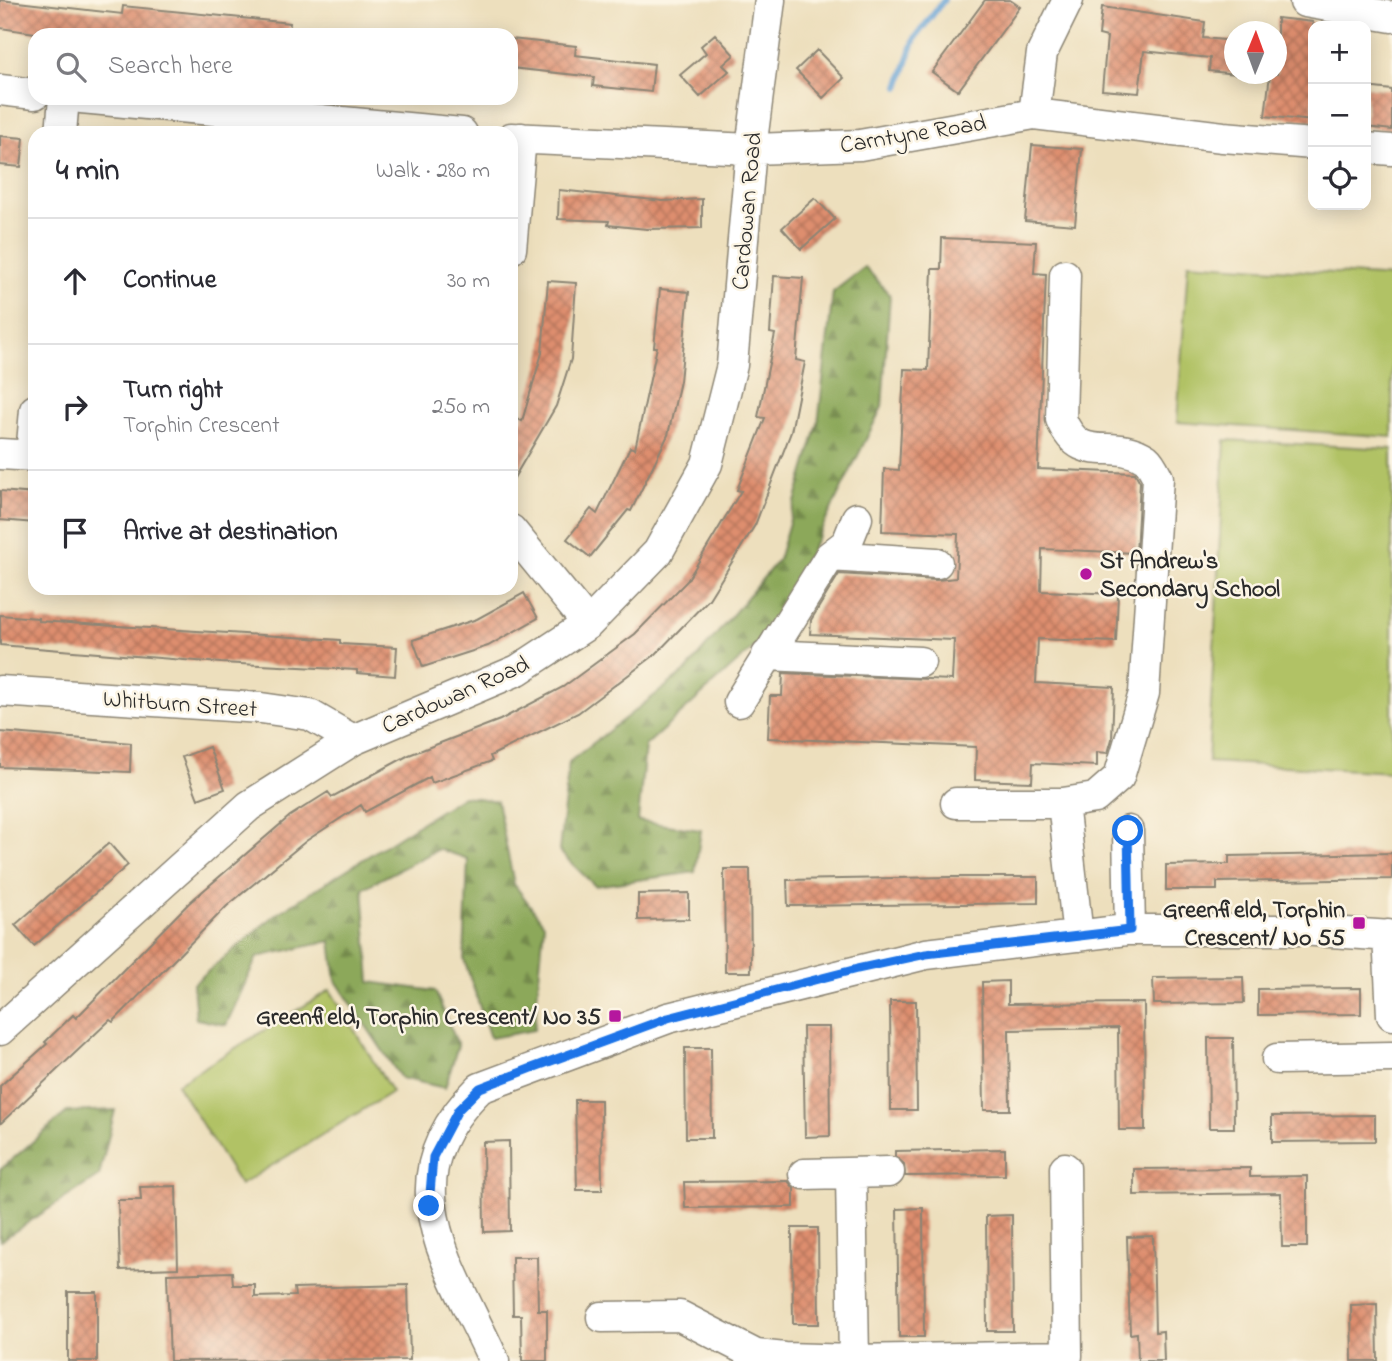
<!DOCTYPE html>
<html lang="en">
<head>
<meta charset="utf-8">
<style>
	:root { --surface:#fff; --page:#f2f2f3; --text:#2b2b33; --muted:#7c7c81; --line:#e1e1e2 }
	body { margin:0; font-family:"Indie Flower",sans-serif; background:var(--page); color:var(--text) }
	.controls { position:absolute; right:21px; top:21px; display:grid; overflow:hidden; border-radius:14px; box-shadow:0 4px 18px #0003 }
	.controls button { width:63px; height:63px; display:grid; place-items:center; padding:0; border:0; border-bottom:2px solid var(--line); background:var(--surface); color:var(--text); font:35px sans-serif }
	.compass { position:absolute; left:1224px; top:21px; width:63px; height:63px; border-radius:50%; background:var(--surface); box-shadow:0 4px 18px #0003; rotate:1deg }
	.stop { position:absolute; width:21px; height:21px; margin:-16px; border:5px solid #1a73e8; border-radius:50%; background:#fff }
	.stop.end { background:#1a73e8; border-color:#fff; box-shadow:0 2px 7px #0008 }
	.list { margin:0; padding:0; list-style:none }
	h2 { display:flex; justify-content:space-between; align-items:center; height:91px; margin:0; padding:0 28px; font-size:30px }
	h2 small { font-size:23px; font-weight:400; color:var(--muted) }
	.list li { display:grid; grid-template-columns:46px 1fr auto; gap:21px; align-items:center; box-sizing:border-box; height:126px; padding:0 28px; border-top:2px solid var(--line) }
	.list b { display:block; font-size:26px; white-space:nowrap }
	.list p { margin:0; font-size:23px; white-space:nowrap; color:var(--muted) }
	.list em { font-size:23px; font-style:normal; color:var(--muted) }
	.icon { flex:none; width:38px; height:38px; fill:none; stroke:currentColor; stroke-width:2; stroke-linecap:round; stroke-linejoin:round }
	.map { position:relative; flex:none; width:1392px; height:1361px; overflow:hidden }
	.search { position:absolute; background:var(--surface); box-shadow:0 4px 18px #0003; left:28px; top:28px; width:490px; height:77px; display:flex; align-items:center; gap:18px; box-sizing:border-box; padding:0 24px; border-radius:21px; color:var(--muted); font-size:26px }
	.panel { position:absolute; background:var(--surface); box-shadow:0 4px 18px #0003; left:28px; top:126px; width:490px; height:469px; border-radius:21px }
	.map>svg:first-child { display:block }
	.forest { fill:url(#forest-firs); stroke:#5c6a42; stroke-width:2 }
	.green { fill:#b1c265; stroke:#6e7648; stroke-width:2 }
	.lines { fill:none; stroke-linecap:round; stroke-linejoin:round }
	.stream { stroke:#64a1d5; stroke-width:6 }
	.building { fill:url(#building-cross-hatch) }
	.minor-casing { stroke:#8c8574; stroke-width:33 }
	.minor { stroke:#fff; stroke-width:30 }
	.route { stroke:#1a73e8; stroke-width:9 }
	.poi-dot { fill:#b5179e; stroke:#fcf5e5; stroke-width:2.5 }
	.labels { text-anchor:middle; stroke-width:5; stroke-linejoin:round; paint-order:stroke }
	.street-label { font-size:24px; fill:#2b2b2b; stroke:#fcf5e5 }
	.poi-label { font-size:24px; font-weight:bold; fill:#2b2b2b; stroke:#fcf5e5; text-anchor:end }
</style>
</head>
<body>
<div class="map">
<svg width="1392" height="1361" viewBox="0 0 1392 1361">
	<defs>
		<pattern id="forest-firs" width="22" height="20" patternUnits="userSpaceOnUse" patternTransform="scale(1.75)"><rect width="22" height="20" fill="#8ca85a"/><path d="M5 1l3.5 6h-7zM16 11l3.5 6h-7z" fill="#73894b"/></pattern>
		<pattern id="building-cross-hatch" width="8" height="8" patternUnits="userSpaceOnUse" patternTransform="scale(1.75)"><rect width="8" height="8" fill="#de8e6e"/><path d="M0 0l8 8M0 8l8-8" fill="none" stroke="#b4745b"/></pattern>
	</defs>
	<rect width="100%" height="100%" fill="#fcf5e5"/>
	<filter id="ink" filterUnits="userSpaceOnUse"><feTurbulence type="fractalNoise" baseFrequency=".0143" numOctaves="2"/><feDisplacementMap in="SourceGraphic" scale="14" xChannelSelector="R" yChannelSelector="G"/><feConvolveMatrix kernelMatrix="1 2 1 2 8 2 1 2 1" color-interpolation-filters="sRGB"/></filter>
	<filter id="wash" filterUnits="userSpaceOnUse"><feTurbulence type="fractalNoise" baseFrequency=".00686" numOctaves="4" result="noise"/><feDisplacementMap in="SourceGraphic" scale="28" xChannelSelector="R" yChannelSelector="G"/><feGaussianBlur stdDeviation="1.57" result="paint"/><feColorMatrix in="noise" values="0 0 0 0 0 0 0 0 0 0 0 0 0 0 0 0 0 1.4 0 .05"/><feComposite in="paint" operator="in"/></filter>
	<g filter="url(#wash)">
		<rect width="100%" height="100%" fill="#eddfbd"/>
		<path class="forest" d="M865,267L890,295L882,407L770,633L645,746L638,821L701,830L695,872L595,886L559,851L569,762L687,670L778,560L818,424L833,292Z
			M463,796L497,801L514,884L544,924L534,1030L490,1038L464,959L468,859L439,849L363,888L370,982L435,991L458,1045L445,1088L401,1078L336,981L331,941L257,957L226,1025L196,1019L193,984L275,915Z
			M115,1110L99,1176L0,1241V1170L67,1112Z"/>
		<path class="green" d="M1188,263L1392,277V437L1177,422Z
			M1225,440L1392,449V772L1208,762Z
			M330,990L392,1092L240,1185L177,1084Z"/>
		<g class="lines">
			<path class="stream" d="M899,87L915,38L944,0"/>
		</g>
		<g id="blocks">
			<path class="building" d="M0,0L122,14L123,6L290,23L289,35L35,33L0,28Z
				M985,0H1010L1020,7L958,91L932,72Z
				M1102,7L1205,22L1203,38L1235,41V74L1209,71L1210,58L1144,51L1139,93L1102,90L1107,37L1099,35Z
				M1277,18L1313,22V121L1265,116L1270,74H1277Z
				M715,34L734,55L723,65L729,71L700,97L680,75L706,53L701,46Z
				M511,39L576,46L575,55L654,64L651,92L593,86L594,77L511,68Z
				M817,50L844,78L823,98L796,70Z
				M1366,87L1392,90V130L1366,127Z
				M0,136L24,138L21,167L0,165Z
				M1032,145L1082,149L1075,225L1025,221Z
				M559,190L663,201L702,199V228L647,229L608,225L609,221L558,219Z
				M815,198L835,219L801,249L782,228Z
				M942,238L1036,242L1034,273L1046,274L1038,469L1135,473L1140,482L1136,553L1042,549L1041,591L1118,594L1116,642L1038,639L1036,683L1114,687L1112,739L1108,753L1097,752V766L1033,763L1032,782L975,780L976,747L768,738L770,696H782L783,673L952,680L954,640L810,634L811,620L839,574L936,580L956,578L958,534L882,531L884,469L899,470L904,369L928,370L932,269H941Z
				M774,276L803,278L796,360L805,362L791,432L755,525L709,599L656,654L578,713L490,756L492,761L432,783L430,777L365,812L361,805L306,841L227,906L113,1022L110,1020L0,1124V1086L47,1044L45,1042L73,1015L76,1018L189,903L290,816L328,792L332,797L409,755L500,720L563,687L635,634L687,581L741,491L737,490L765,418L758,417L775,334L770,333Z
				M548,281L576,283L571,359L556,406L511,483V415L522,421L542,353Z
				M660,289L689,292L680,381L668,435L631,511L628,510L590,557L567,539L591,509L597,514L630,447L635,449L657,347H654Z
				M0,491L35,494V523L0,520Z
				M524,593L538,618L488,646L423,667L413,640L477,619Z
				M0,615L38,618V621L340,640V644L397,647L395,676L357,673V670L221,663L0,645Z
				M0,732L131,743L130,772L0,767Z
				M209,747L225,789L198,799L182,757Z
				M109,843L128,865L34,946L15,925Z
				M1392,853V879L1217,882V890H1166V865L1229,864V856Z
				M724,869H750L751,972H725Z
				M951,877H1038V903L788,906L787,880Z
				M689,893V919L638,920V894Z
				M1243,977L1244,1003L1154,1004L1153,978Z
				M1008,981V1004L1144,1003L1145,1130H1119L1118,1028L1009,1030L1010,1110H984L982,982Z
				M1361,988V1014L1258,1015V989Z
				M890,1001H916L917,1110H891Z
				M803,1027H829L830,1136L805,1137Z
				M1208,1038H1233L1234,1128H1209Z
				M685,1048H711L712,1138H686Z
				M575,1100H601L602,1190H577Z
				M1375,1115V1141L1272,1142V1116Z
				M509,1141L510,1231L484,1232L483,1142Z
				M1005,1149V1175L905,1176L904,1164L895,1156V1151Z
				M1250,1168V1177L1307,1176V1247H1282L1281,1193L1134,1195V1169Z
				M788,1181L794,1188V1207L685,1208L684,1182Z
				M176,1186L178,1268L120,1270L118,1200H141L140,1187Z
				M923,1208L924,1337H899L897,1209Z
				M1012,1215L1013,1331H987L986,1216Z
				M792,1228H818L819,1324H793Z
				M1153,1236L1155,1332L1163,1331L1164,1361H1138L1137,1333L1130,1334L1127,1237Z
				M512,1257H537L538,1310H547V1361H522L521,1315H513Z
				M232,1272L233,1285H255V1297L295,1296L294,1288L408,1285L410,1360L170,1361L167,1274Z
				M68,1292H97V1361H68Z
				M1377,1304L1378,1361H1352L1351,1305Z"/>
		</g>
	</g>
	<g filter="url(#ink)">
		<use href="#blocks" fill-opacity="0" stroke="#8c8574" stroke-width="2"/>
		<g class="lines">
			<defs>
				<path id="minor" d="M1305,2L1392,17
					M0,90L35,94
					M81,98L462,133
					M1034,114L1042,53L1068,0
					M61,133L64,98
					M511,138L751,149L860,145L1034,114L1223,137L1313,144
					M1366,148L1392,150
					M511,249L521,138
					M0,454L35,456
					M31,456L35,410
					M511,530L588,624
					M830,556L937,563
					M767,655L920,662
					M0,691L261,708L310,715L353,740
					M739,702L830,556L847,543L857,518
					M956,803H1063L1078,936
					M1063,803L1095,798L1119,777L1144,693L1158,478C1155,472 1151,463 1146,459C1112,436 1081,468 1061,419L1065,275
					M1128,831L1130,930
					M1388,935L1392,1015
					M0,1030L249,806L353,740L518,670L588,624L658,552L707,464L732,365L751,149L770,0
					M1277,1059L1392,1057
					M804,1174L889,1172
					M851,1174L854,1360
					M602,1317L680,1316L756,1355L785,1358L854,1360L1067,1356L1065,1168
					M494,1361C449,1262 385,1181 480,1088L668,1018L926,954L1126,930H1300L1392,936"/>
			</defs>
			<use href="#minor" class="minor-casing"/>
			<use href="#minor" class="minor"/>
		</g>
	</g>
	<g class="lines" filter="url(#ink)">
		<path class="route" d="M429,1206L433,1157L458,1110L480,1088L532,1068L668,1018L857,969L926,954L1130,930L1128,831"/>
	</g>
	<g class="poi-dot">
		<circle cx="1086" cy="574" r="7"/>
		<rect x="1352" y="916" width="14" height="14" rx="3.5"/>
		<rect x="608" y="1009" width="14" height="14" rx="3.5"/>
	</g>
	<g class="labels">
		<g class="street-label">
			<text transform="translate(913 133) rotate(-9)" y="8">Carntyne Road</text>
			<text transform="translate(746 211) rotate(-85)" y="8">Cardowan Road</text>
			<text transform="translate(455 694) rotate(-24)" y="8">Cardowan Road</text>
			<text transform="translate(180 703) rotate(4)" y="8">Whitburn Street</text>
		</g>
		<g class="poi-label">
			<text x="1100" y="568" text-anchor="start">St Andrew's<tspan x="1100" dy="28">Secondary School</tspan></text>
			<text x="1345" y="917">Greenfield, Torphin<tspan x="1345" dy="28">Crescent/ No 55</tspan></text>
			<text x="601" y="1024">Greenfield, Torphin Crescent/ No 35</text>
		</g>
	</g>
</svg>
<div class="controls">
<button>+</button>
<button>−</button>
<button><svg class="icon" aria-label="locate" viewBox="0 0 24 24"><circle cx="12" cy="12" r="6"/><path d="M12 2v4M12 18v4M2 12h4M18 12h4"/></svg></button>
</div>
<svg class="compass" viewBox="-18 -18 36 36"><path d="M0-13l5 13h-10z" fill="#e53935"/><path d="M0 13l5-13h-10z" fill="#7c7c81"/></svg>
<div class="stop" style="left:1128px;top:831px"></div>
<div class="stop end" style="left:429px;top:1206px"></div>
<div class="search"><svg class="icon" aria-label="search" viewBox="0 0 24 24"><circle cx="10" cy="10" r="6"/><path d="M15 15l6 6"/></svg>Search here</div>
<section class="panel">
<h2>4 min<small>Walk · 280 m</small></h2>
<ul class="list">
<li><svg class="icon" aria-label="ahead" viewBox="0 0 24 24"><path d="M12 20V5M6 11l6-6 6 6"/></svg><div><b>Continue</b></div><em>30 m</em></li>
<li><svg class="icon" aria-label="right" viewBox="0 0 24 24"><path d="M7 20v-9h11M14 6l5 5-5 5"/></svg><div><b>Turn right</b><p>Torphin Crescent</p></div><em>250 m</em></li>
<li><svg class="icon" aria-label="arrive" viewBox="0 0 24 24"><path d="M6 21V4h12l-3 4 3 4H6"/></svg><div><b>Arrive at destination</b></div></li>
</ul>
</section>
</div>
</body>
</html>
